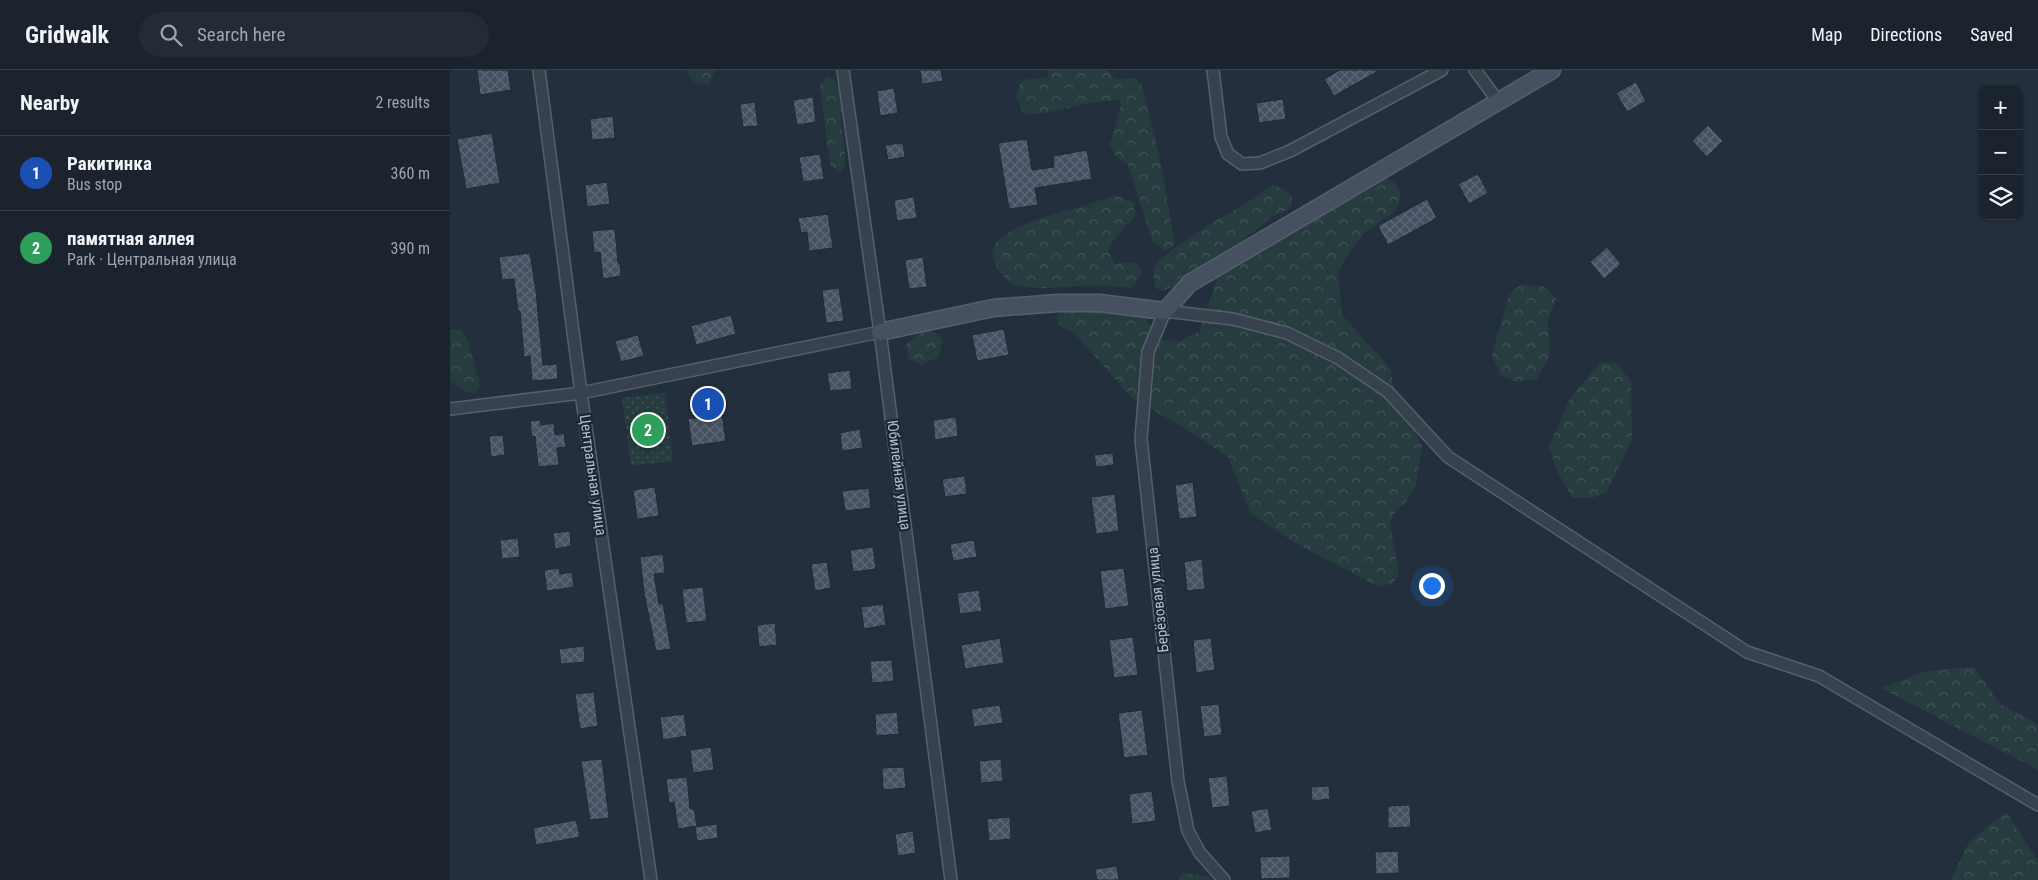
<!DOCTYPE html>
<html lang="en">
<head>
<meta charset="utf-8">
<style>
	:root { --surface:#1b232e; --page:#242b36; --text:#f1f3f6; --muted:#a0a4aa; --line:#39404a; --accent:#8c9099 }
	body { margin:0; font-family:"Roboto Condensed",sans-serif; background:var(--page); color:var(--text) }
	.controls { position:absolute; right:15px; top:15px; display:grid; overflow:hidden; border-radius:10px; box-shadow:0 1px 4px #0004 }
	.controls button { width:45px; height:45px; display:grid; place-items:center; padding:0; border:0; border-bottom:1px solid var(--line); background:var(--surface); color:var(--text); font:25px sans-serif }
	.you { position:absolute; left:981px; top:515px; width:18px; height:18px; margin:-12px; border:4px solid #fff; border-radius:50%; background:#1a73e8; box-shadow:0 0 0 8px #1a73e833 }
	.badge { display:grid; place-items:center; width:32px; height:32px; border-radius:50%; background:var(--accent); color:#fff; font-size:16px; font-weight:700 }
	.pin { position:absolute; translate:-50% -50%; border:2px solid #fff; box-shadow:0 1px 5px #0006 }
	.list { margin:0; padding:0; list-style:none }
	h2 { display:flex; justify-content:space-between; align-items:center; height:65px; margin:0; padding:0 20px; font-size:21px }
	h2 small { font-size:16px; font-weight:400; color:var(--muted) }
	.list li { display:grid; grid-template-columns:32px 1fr auto; gap:15px; align-items:center; box-sizing:border-box; height:75px; padding:0 20px; border-top:1px solid var(--line) }
	.list b { display:block; font-size:19px; white-space:nowrap }
	.list p { margin:0; font-size:16px; white-space:nowrap; color:var(--muted) }
	.list em { font-size:16px; font-style:normal; color:var(--muted) }
	.icon { flex:none; width:28px; height:28px; fill:none; stroke:currentColor; stroke-width:2; stroke-linecap:round; stroke-linejoin:round }
	.map { position:relative; flex:none; width:1588px; height:810px; overflow:hidden }
	header { display:flex; align-items:center; gap:30px; box-sizing:border-box; height:70px; padding:0 25px; background:var(--surface); border-bottom:1px solid var(--line) }
	header strong { font-size:24px }
	nav { display:flex; gap:28px; margin-inline-start:auto; font-size:18px }
	.search { width:350px; height:45px; background:var(--page); display:flex; align-items:center; gap:12px; box-sizing:border-box; padding:0 18px; border-radius:28px; color:var(--muted); font-size:19px }
	main { display:flex }
	aside { flex:1; background:var(--surface) }
	.map>svg:first-child { display:block }
	.grass { fill:url(#grass-dots) }
	.forest { fill:url(#forest-crowns) }
	.building { fill:url(#building-cross-hatch); stroke:#1f2835 }
	.lines { fill:none; stroke-linecap:round; stroke-linejoin:round }
	.street-casing { stroke:#565f6c; stroke-width:14 }
	.secondary-casing { stroke:#565f6c; stroke-width:19 }
	.street { stroke:#38414e; stroke-width:11 }
	.secondary { stroke:#465061; stroke-width:16 }
	.labels { text-anchor:middle; stroke-width:4.5; stroke-linejoin:round; paint-order:stroke }
	.street-label { font-size:15px; fill:#b4bcc9; stroke:#1d2633 }
</style>
</head>
<body>
<header>
<strong>Gridwalk</strong>
<div class="search"><svg class="icon" aria-label="search" viewBox="0 0 24 24"><circle cx="10" cy="10" r="6"/><path d="M15 15l6 6"/></svg>Search here</div>
<nav><a>Map</a><a>Directions</a><a>Saved</a></nav>
</header>
<main>
<aside>
<h2>Nearby<small>2 results</small></h2>
<ul class="list">
<li><span class="badge" style="background:#1a4fb4">1</span><div><b>Ракитинка</b><p>Bus stop</p></div><em>360 m</em></li>
<li><span class="badge" style="background:#2e9e5b">2</span><div><b>памятная аллея</b><p>Park · Центральная улица</p></div><em>390 m</em></li>
</ul>
</aside>
<div class="map">
<svg width="1588" height="810" viewBox="0 0 1588 810">
	<defs>
		<pattern id="grass-dots" width="8" height="8" patternUnits="userSpaceOnUse" patternTransform="scale(1.25)"><rect width="8" height="8" fill="#263c3f"/><path d="M2 2h.1M6 6h.1" fill="none" stroke="#435659" stroke-width="1.8" stroke-linecap="round"/></pattern>
		<pattern id="forest-crowns" width="20" height="18" patternUnits="userSpaceOnUse" patternTransform="scale(1.25)"><rect width="20" height="18" fill="#263c3f"/><path d="M2 6a3 3 0 1 1 6 0M12 15a3 3 0 1 1 6 0" fill="none" stroke="#435659"/></pattern>
		<pattern id="building-cross-hatch" width="8" height="8" patternUnits="userSpaceOnUse" patternTransform="scale(1.25)"><rect width="8" height="8" fill="#455162"/><path d="M0 0l8 8M0 8l8-8" fill="none" stroke="#5d6877"/></pattern>
	</defs>
	<rect width="100%" height="100%" fill="#242f3e"/>
	<path class="grass" d="M215,323L223,391L181,396L172,328Z"/>
	<path class="forest" d="M236,0H265L259,14L248,15L240,8Z
		M599,0H657L665,9L685,8L692,16L710,90L725,174L716,181L703,173L678,95L666,87L660,74L671,35L669,30L644,32L594,43L574,45L566,27L570,13L578,9L597,8Z
		M376,7L385,10L390,23L391,49L395,83V95L390,103L381,96L378,81L370,16Z
		M933,106L945,113L951,124L948,135L943,143L916,161L900,181L888,201L892,245L941,299L943,315L972,377L966,415L957,431L946,440L940,454L949,505L943,513L929,517L845,473L800,443L778,387L743,363L682,328L625,264L610,256L607,245L615,237L690,240L710,270L730,271L750,261L769,203Z
		M821,115L834,119L842,127L841,138L823,146L781,180L752,195L736,211L712,221L706,218L703,204L708,190L758,155L807,127Z
		M665,125L684,133L685,146L662,172L658,181L665,194L676,192L687,193L692,204L681,218C670,217 658,215 647,215C623,215 594,221 570,216C556,214 537,191 544,176C547,169 554,165 561,161C593,144 631,139 665,125Z
		M1070,215L1093,216L1106,229L1098,251L1100,285L1087,309L1066,312L1051,306L1042,285L1059,225Z
		M0,259L11,260L18,271L30,316L24,324L10,319L0,311Z
		M475,260L486,263L493,270L488,287L471,295L459,289L456,274Z
		M1150,292L1167,293L1181,312L1182,370L1157,422L1142,428H1123L1108,403L1099,377L1119,330Z
		M1524,597L1550,634L1588,654V700L1431,618L1477,601Z
		M1556,742L1588,791V810H1501L1519,772Z
		M733,803L758,806L762,810H728Z"/>
	<path class="building" d="M27,0H58L61,20L30,25Z
		M470,0H491L493,11L472,14Z
		M890,0H930L884,26L874,9Z
		M1186,12L1196,31L1177,42L1166,23Z
		M444,18L448,43L430,46L427,21Z
		M363,27L366,52L347,55L343,30Z
		M833,29L836,49L809,53L806,33Z
		M305,32L308,56L293,57L290,34Z
		M163,46L165,68L142,70L140,49Z
		M1258,55L1273,71L1257,87L1242,71Z
		M42,63L50,113L16,119L7,69Z
		M577,69L582,100L604,97L603,86L637,80L642,109L585,118L588,135L559,139L548,73Z
		M453,73L455,87L438,90L435,75Z
		M370,84L374,109L353,112L349,87Z
		M1028,104L1038,123L1019,134L1008,114Z
		M157,112L160,134L137,137L135,115Z
		M464,127L467,148L447,151L444,130Z
		M977,129L987,148L938,175L928,156Z
		M378,144L383,178L359,181L357,162L351,163L348,148Z
		M165,159L168,193H170L171,206L153,209L150,182L144,183L142,161Z
		M1157,177L1171,194L1154,209L1140,192Z
		M80,183L86,221L93,295L107,294L108,309L82,311L80,286L74,287L70,241H68L64,209L52,210L49,187Z
		M473,187L477,217L459,219L455,190Z
		M389,218L394,251L376,253L372,220Z
		M281,245L286,264L246,275L241,256Z
		M554,259L559,285L527,291L522,265Z
		M188,265L194,286L171,292L165,271Z
		M400,300L402,319L380,321L377,303Z
		M272,344L276,371L242,376L238,349Z
		M506,347L508,366L485,370L483,350Z
		M90,350L91,355L104,353L105,365L114,363L116,377L107,378L109,395L88,397L85,366L82,367L80,351Z
		M410,359L413,378L392,381L390,363Z
		M53,365L55,385L41,387L39,366Z
		M663,383L664,395L646,397L644,385Z
		M515,406L517,424L495,427L492,409Z
		M743,412L747,447L729,449L725,415Z
		M205,417L209,446L187,449L183,420Z
		M419,418L421,438L395,441L392,421Z
		M665,424L669,461L646,464L641,427Z
		M120,461L121,476L105,479L103,463Z
		M68,468L70,487L52,489L50,470Z
		M524,470L527,487L503,491L500,474Z
		M423,477L426,499L403,502L400,480Z
		M213,484L215,503L204,504L209,534L213,533L221,579L206,581L194,523L190,487Z
		M752,489L755,519L737,521L734,492Z
		M377,492L381,518L365,521L361,494Z
		M109,498L110,504L122,502L124,517L97,521L94,500Z
		M674,498L679,536L655,539L650,501Z
		M253,517L257,551L236,553L232,519Z
		M529,520L532,541L510,544L507,523Z
		M433,534L436,555L414,559L411,537Z
		M325,553L327,575L309,577L307,555Z
		M683,567L688,605L664,608L659,570Z
		M550,568L554,593L515,599L511,575Z
		M761,568L765,600L746,603L743,570Z
		M134,576L135,592L111,594L109,579Z
		M442,590L444,611L422,613L420,591Z
		M144,622L148,656L130,659L125,624Z
		M769,634L772,665L754,667L750,636Z
		M550,635L553,653L524,657L521,639Z
		M692,640L698,685L674,688L668,643Z
		M447,642L449,664L426,666L425,644Z
		M234,644L237,666L213,670L210,647Z
		M261,677L264,700L243,703L240,680Z
		M152,689L159,748L140,750L131,691Z
		M551,689L553,711L531,713L529,691Z
		M454,697L456,718L433,720L432,698Z
		M777,706L780,736L762,738L758,708Z
		M237,707L240,739H244L247,756L228,759L224,732L219,733L216,709Z
		M879,716L880,729L862,731L861,717Z
		M702,721L706,751L682,754L679,724Z
		M960,735L961,757L938,758V736Z
		M818,738L822,760L805,763L801,741Z
		M560,747L561,769L539,771L537,749Z
		M126,750L130,767L86,775L83,758Z
		M267,754L268,768L247,771L245,757Z
		M463,761L466,783L448,786L445,764Z
		M948,781L949,803L926,804L925,782Z
		M840,786V808L811,809L810,787Z
		M667,796L669,810H647L645,799Z"/>
	<g class="lines">
		<defs>
			<path id="street" d="M89,0L131,323L201,810
				M393,0L430,262L501,810
				M763,0L771,67L778,84L792,94L810,93L840,81L992,0
				M1025,0L1048,31
				M0,339L131,323L430,262
				M774,810L750,783L738,761L728,711L691,369L698,282L715,241L783,249L837,263L888,288L938,322L998,387L1297,582L1369,606L1588,735"/>
			<path id="secondary" d="M430,262L543,238L608,233H649L715,241L740,213L1102,0"/>
		</defs>
		<use href="#street" class="street-casing"/>
		<use href="#secondary" class="secondary-casing"/>
		<use href="#street" class="street"/>
		<use href="#secondary" class="secondary"/>
	</g>
	<g class="labels">
		<g class="street-label">
			<text transform="translate(143 405) rotate(82)" y="5">Центральная улица</text>
			<text transform="translate(449 405) rotate(83)" y="5">Юбилейная улица</text>
			<text transform="translate(708 530) rotate(-96)" y="5">Берёзовая улица</text>
		</g>
	</g>
</svg>
<div class="controls">
<button>+</button>
<button>−</button>
<button><svg class="icon" aria-label="layers" viewBox="0 0 24 24"><path d="M12 4l9 5-9 5-9-5zM3 14l9 5 9-5"/></svg></button>
</div>
<div class="you"></div>
<div class="pin badge" style="left:258px;top:334px;background:#1a4fb4">1</div>
<div class="pin badge" style="left:198px;top:360px;background:#2e9e5b">2</div>
</div>
</main>
</body>
</html>
